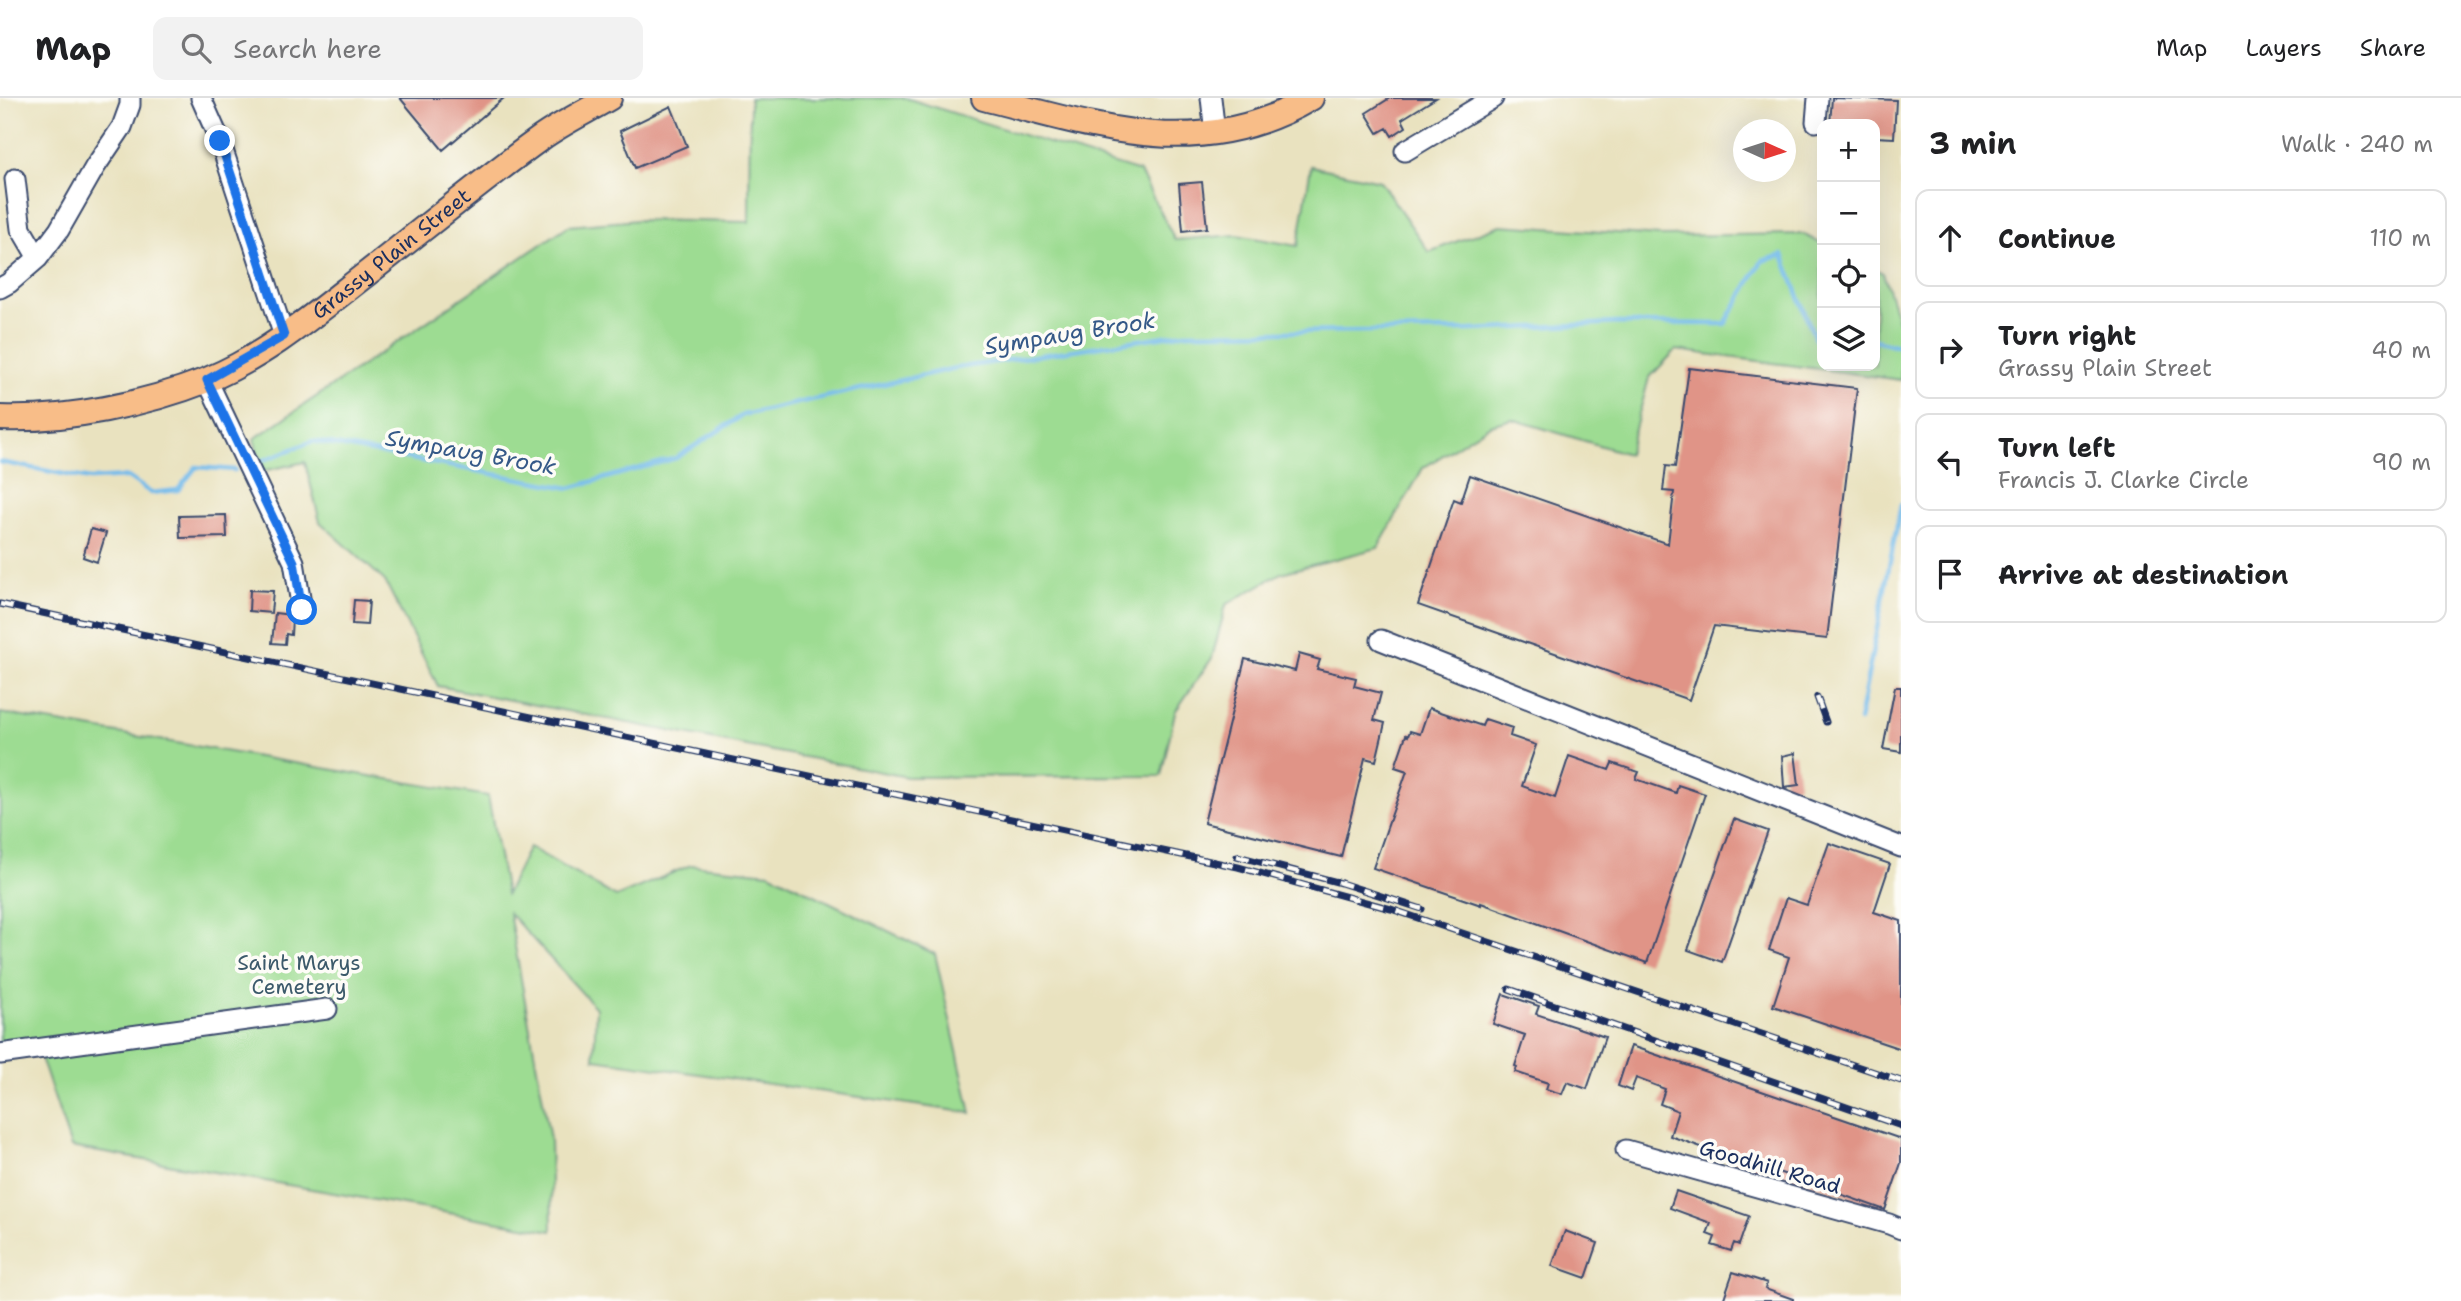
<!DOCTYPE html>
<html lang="en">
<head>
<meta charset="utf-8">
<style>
	:root { --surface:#fff; --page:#f2f2f2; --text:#202124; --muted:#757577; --line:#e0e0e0 }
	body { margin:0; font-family:"Shantell Sans",sans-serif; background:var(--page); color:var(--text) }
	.controls { position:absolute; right:21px; top:21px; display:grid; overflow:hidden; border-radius:14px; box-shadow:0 7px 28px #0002 }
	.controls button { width:63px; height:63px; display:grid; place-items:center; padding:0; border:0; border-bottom:2px solid var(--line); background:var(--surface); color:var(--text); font:35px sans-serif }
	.compass { position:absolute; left:1733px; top:21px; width:63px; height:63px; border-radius:50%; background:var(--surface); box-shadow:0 7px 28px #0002; rotate:93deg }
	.stop { position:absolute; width:21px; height:21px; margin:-16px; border:5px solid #1a73e8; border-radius:50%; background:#fff }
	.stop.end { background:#1a73e8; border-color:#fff; box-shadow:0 2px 7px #0008 }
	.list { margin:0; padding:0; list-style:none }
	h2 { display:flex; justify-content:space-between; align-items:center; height:91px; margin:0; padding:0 28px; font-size:30px }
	h2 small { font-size:23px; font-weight:400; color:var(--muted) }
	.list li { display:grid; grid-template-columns:46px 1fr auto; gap:21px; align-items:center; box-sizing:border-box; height:98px; margin:0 14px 14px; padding:0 14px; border:2px solid var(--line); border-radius:14px }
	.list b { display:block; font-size:26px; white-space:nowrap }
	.list p { margin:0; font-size:23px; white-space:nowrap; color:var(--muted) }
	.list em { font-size:23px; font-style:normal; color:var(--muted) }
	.icon { flex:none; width:38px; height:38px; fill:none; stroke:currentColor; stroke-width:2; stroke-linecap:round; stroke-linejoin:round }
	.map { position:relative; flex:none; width:1901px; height:1203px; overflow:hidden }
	header { display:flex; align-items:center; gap:42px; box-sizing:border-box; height:98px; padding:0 35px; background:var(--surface); border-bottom:2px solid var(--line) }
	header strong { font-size:33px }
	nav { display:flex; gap:38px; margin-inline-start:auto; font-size:24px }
	.search { width:490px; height:63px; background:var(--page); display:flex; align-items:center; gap:18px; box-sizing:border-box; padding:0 24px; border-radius:14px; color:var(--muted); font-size:26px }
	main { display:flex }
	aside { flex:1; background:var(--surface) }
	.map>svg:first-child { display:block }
	.green { fill:#9ddc92; stroke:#5c8678; stroke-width:2 }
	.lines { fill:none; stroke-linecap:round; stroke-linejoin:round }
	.stream { stroke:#73bbeb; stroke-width:4.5 }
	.building { fill:#e09487 }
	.minor-casing { stroke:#3a4a6d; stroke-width:23 }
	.major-casing { stroke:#3a4a6d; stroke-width:28 }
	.minor { stroke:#fff; stroke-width:19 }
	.major { stroke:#f8bd88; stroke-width:24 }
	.rail-casing { stroke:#1b2f5e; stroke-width:7 }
	.rail { stroke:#fdfcf7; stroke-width:4.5; stroke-dasharray:13; stroke-linecap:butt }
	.route { stroke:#1a73e8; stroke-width:9 }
	.labels { text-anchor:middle; stroke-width:7; stroke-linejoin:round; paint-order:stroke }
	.street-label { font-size:21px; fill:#1b2f5e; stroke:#fdfcf7 }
	.park-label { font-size:21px; fill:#3c5a6b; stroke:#fdfcf7 }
	.water-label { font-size:23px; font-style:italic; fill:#355988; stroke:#fdfcf7 }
</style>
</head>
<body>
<header>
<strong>Map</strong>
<div class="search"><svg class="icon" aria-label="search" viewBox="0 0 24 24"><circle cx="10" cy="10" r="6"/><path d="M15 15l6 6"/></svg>Search here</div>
<nav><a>Map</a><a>Layers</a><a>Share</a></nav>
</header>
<main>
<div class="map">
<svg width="1901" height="1203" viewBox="0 0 1901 1203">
	<rect width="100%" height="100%" fill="#fdfcf7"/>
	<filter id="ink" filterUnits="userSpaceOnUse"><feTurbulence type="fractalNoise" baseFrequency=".0143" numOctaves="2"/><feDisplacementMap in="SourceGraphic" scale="14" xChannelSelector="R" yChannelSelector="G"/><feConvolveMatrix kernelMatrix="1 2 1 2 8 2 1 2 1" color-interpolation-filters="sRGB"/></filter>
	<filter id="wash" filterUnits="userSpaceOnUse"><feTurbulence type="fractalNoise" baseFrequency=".00686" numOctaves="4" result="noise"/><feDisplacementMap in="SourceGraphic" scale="28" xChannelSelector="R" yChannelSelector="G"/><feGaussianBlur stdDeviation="1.57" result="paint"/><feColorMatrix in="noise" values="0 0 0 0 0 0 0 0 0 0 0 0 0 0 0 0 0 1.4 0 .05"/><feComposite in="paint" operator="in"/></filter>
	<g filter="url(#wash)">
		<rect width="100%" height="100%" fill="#e9e2bf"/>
		<path class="green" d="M750,0H906L1140,74L1175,142L1237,137L1298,148L1311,68L1380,83L1429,154L1500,127L1660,138L1803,136L1822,146V268H1875V171L1883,175L1901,232V282L1676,252L1649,280L1628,356L1512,321L1490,327L1423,370L1378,450L1281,475L1226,507L1212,560L1175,614L1161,678L907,679L438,588L385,483L320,424L305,364L263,373L254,341L568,128L638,122L749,124Z
			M0,615L488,698L506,796L529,749L616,799L691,767L770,775L935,856L971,1015L594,961L596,910L509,815L550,1041L552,1133L71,1049L37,948L0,952Z"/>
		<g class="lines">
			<path class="stream" d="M1875,242L1901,249
				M0,364L90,381L128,379L151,395L178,392L196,369L235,372
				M259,364L313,343L570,390L676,360L743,317L956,270L1185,235L1471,232L1618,225L1725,226L1762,163L1783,157L1815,241H1822
				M1859,623L1901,407"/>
		</g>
		<g id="blocks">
			<path class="building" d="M400,0H504L443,52Z
				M1390,0H1436L1402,21L1406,29L1392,38L1387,30L1378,35L1366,15Z
				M1832,0L1896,2L1894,40L1875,39V26H1830Z
				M671,8L687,48L635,70L620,33Z
				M1202,84L1207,130L1183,133L1179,86Z
				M1689,270L1857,290L1827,541L1714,528L1689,602L1418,507L1454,401L1461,404L1470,377L1668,446L1674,394L1663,393L1666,368L1675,369Z
				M226,417L227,439L180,440L179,418Z
				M91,431L106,435L97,464L83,459Z
				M250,492L273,493L271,515L249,513Z
				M354,502L369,503L367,527L352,526Z
				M275,515L291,517L292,520L291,537L286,536L285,546L272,545Z
				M1299,556L1320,562L1317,571L1356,580L1354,588L1381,595L1374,622L1385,625L1376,663L1365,660L1341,759L1204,725L1245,561L1295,573Z
				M1895,589H1901V654L1883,651Z
				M1429,610L1482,628L1485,621L1512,630L1510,638L1536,647L1522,688L1555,700L1569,658L1609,672L1612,665L1639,674L1636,681L1676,695L1678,687L1705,696L1647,865L1481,805V807L1373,770L1407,673L1395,669L1406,637L1408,638L1410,633L1420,636Z
				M1795,655L1799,687L1784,689L1782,658Z
				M1734,721L1768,733L1722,864L1688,852Z
				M1829,745L1890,766L1874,814L1901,823V951L1773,908L1789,859L1769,852L1786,800L1807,807Z
				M1503,896L1539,908L1536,916L1605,939L1587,991L1567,984L1562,996L1546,991L1548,985L1515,974L1517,969L1515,968L1525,937L1493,926Z
				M1631,948L1901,1041V1065L1885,1112L1767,1070L1765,1076L1734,1064L1735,1061L1718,1055L1670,1038L1678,1013L1660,1006L1665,991L1636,980L1631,993L1618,988Z
				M1676,1093L1749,1118L1739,1147L1734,1145L1731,1153L1712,1147L1715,1139L1707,1136L1711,1125L1670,1110Z
				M1565,1133L1598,1145L1586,1180L1552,1168Z
				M1733,1174L1767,1185L1765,1191L1793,1201V1203H1723Z"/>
		</g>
	</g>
	<g filter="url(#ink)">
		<use href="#blocks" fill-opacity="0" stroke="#3a4a6d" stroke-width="2"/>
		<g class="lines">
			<defs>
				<path id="minor" d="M201,0L220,43L284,238
					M1211,0L1215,35
					M1816,24L1818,0
					M1405,53L1493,0
					M15,81L21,131L38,160
					M0,190L9,185L38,160L59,132L95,69L122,29L130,7V0
					M207,282L294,464L302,512
					M1381,542L1901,749
					M0,956L327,911
					M1626,1052L1889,1126L1901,1131"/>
				<g id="major">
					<path d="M984,0C1099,29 1199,66 1311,0"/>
					<path id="s1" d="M0,320C65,323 146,306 207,282C266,258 316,215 365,177C424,131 481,83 541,40C562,25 587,13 609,0"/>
				</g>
			</defs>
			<use href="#minor" class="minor-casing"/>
			<use href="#major" class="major-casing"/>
			<use href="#minor" class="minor"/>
			<use href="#major" class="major"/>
			<defs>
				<path id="rail" d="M0,506L1238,769L1391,811L1901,983
					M1817,599L1826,624
					M1237,758L1341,785L1422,811
					M1509,891L1901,1028"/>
			</defs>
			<use href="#rail" class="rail-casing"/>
			<use href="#rail" class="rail"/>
		</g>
	</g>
	<g class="lines" filter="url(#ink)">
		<path class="route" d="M220,43L284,238L207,282L294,464L302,512"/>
	</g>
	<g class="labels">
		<g class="street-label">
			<text dy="7" stroke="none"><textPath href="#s1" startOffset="436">Grassy Plain Street</textPath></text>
			<text transform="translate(1770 1069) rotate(16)" y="7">Goodhill Road</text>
		</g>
		<g class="park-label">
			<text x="299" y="872">Saint Marys<tspan x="299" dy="24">Cemetery</tspan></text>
		</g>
		<g class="water-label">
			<text transform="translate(1070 235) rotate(-9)" y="8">Sympaug Brook</text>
			<text transform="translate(471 354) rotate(10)" y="8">Sympaug Brook</text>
		</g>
	</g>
</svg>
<div class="controls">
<button>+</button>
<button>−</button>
<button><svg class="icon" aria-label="locate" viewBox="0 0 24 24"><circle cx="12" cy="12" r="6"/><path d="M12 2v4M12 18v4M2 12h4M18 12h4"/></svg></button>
<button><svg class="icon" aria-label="layers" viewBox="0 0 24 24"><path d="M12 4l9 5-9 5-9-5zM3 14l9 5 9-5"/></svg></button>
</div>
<svg class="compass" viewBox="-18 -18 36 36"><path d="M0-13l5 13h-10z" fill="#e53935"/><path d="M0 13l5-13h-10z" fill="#757577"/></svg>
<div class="stop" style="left:302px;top:512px"></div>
<div class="stop end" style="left:220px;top:43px"></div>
</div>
<aside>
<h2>3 min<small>Walk · 240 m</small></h2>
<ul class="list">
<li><svg class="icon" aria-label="ahead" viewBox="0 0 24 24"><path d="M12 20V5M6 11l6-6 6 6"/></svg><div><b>Continue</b></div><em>110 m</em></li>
<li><svg class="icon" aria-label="right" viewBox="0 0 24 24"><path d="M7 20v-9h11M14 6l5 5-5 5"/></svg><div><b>Turn right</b><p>Grassy Plain Street</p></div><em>40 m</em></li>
<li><svg class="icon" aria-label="left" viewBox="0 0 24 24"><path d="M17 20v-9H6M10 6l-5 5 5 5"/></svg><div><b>Turn left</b><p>Francis J. Clarke Circle</p></div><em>90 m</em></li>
<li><svg class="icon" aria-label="arrive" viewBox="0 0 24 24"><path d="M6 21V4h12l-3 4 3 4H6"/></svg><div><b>Arrive at destination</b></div></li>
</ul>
</aside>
</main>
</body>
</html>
